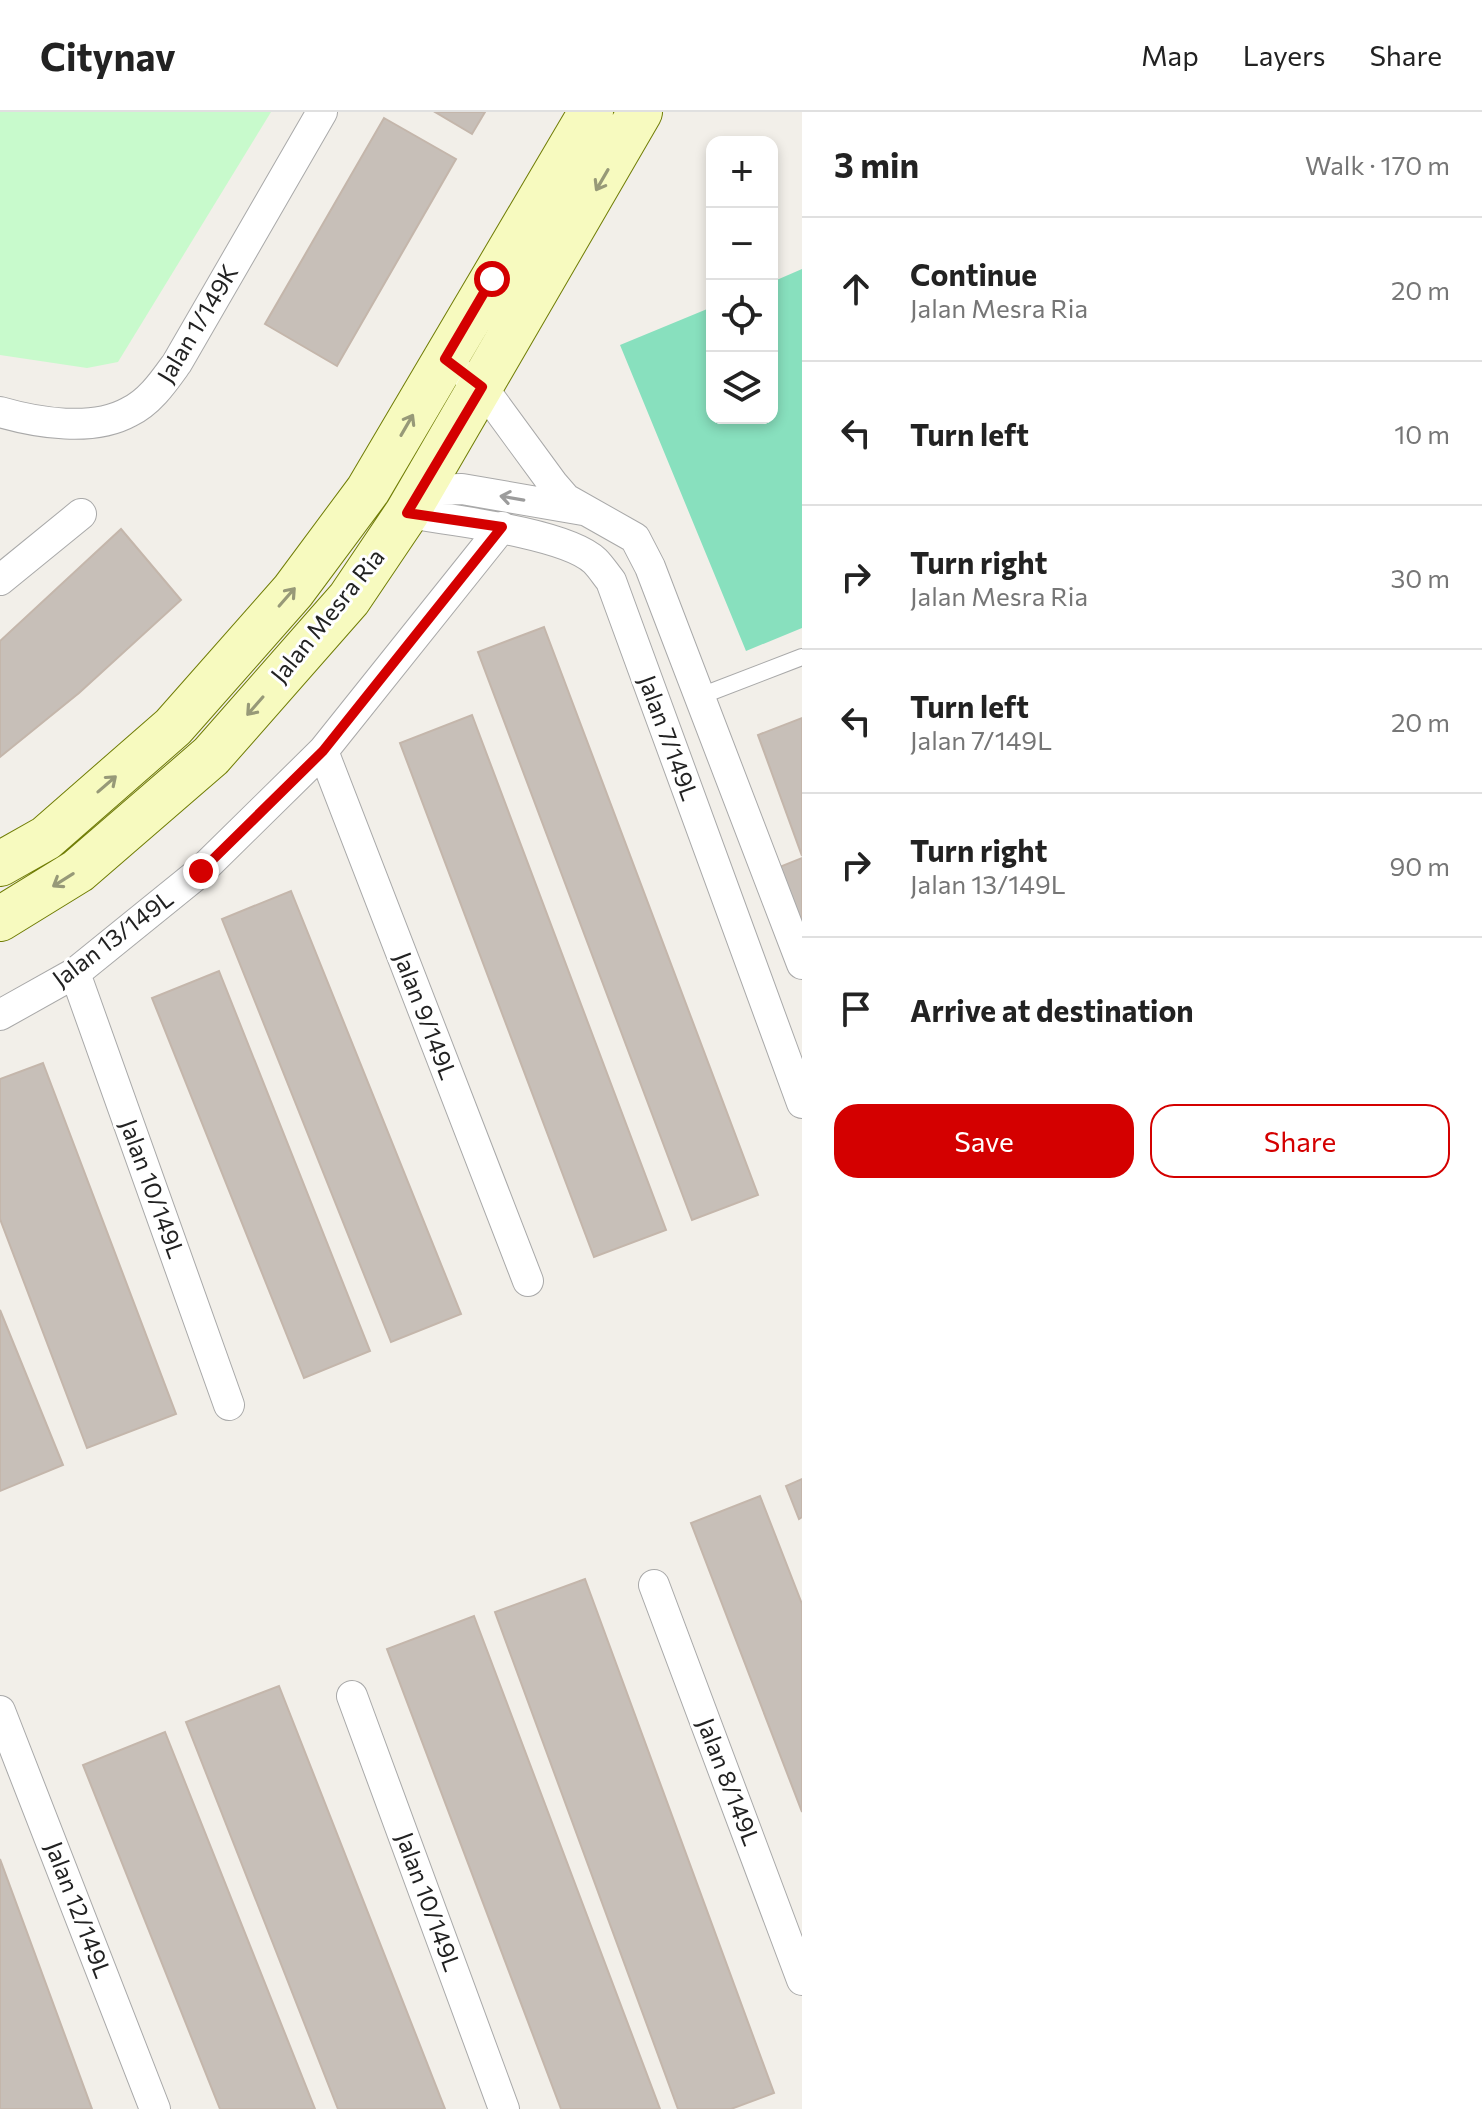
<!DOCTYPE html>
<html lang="en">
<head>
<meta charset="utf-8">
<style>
	:root { --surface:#fff; --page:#f2f2f2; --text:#222; --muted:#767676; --line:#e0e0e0; --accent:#d40000 }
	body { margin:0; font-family:Commissioner,sans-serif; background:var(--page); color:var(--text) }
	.controls { position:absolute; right:24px; top:24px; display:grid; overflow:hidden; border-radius:16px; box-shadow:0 4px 12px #0003 }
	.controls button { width:72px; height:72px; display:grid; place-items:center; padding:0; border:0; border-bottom:2px solid var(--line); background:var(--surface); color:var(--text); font:40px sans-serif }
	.stop { position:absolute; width:24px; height:24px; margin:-18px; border:6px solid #d40000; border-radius:50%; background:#fff }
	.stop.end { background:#d40000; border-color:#fff; box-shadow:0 2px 8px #0008 }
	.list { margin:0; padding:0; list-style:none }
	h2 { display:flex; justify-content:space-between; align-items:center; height:104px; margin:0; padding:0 32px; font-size:34px }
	h2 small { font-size:26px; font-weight:400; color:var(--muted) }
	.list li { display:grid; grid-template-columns:52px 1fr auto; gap:24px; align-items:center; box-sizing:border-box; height:144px; padding:0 32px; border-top:2px solid var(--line) }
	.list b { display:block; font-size:30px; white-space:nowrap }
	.list p { margin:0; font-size:26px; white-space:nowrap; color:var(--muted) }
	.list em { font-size:26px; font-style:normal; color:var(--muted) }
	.actions { display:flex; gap:16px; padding:24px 32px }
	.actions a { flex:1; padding:18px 0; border:2px solid var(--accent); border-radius:24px; text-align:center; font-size:28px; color:var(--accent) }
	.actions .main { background:var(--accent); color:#fff }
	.icon { flex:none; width:44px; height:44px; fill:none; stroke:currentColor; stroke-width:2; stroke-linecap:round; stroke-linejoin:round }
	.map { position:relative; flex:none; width:802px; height:1997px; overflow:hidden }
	header { display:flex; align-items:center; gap:48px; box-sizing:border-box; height:112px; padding:0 40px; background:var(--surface); border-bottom:2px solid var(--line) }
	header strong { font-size:38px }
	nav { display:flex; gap:44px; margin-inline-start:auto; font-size:28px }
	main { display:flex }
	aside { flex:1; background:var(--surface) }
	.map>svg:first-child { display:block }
	.park { fill:#c8facc }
	.pitch { fill:#88e0be }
	.building { fill:#c7bfb8; stroke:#c4b6ab; stroke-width:2 }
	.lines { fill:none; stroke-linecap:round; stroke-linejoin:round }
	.lane-casing { stroke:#a9a9a9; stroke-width:18 }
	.street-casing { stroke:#a9a9a9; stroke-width:32 }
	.secondary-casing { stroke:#707d05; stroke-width:46 }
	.lane { stroke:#fff; stroke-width:16 }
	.street { stroke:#fff; stroke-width:30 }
	.secondary { stroke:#f7fabf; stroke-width:44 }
	.oneway { stroke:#979978 }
	.oneway2 { stroke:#9c9c9c }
	.route { stroke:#d40000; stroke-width:10 }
	.labels { text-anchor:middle; stroke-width:6; stroke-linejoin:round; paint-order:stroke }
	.street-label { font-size:24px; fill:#222; stroke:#fff }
</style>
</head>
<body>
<header>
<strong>Citynav</strong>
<nav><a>Map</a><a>Layers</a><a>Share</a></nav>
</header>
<main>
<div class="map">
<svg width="802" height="1997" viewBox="0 0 802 1997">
	<rect width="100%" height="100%" fill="#f2efe9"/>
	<path class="park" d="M0,0H271L118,250L87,256L0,243Z"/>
	<path class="pitch" d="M802,157V516L746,539L620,233L712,195V306H772V170Z"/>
	<path class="building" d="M435,0H485L472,22Z
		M384,6L456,47L337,254L265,212Z
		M121,417L181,488L79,581L0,645V529Z
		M544,515L758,1083L692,1108L478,540Z
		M472,603L666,1118L594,1145L400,631Z
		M802,606V744L758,623Z
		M802,746V825L777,756Z
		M291,779L461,1202L391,1230L222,807Z
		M219,859L370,1239L304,1266L152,886Z
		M43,951L176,1302L87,1336L0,1107V967Z
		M0,1198L63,1353L0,1379Z
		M802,1367V1405L799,1407L786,1374Z
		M760,1384L802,1492V1700L691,1411Z
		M585,1467L774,1981L731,1997H678L495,1500Z
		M474,1504L660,1997H561L387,1537Z
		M279,1574L445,1997H338L186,1610Z
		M165,1620L315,1997H220L83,1653Z
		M0,1747L92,1997H0Z"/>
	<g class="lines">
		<defs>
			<path id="lane" d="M698,585L802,545"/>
			<path id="street" d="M469,265L482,275L553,372L566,387L635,426L650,455L802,852
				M0,300C38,311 93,320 129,300C150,290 164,269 177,251L322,0
				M421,378L462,377L583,398
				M407,401C450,408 566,421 595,449C601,455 606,463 611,469L802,991
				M0,468L81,402
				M323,639L528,1169
				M75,861L229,1293
				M0,903L75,861L201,759L323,639L502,415
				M654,1473L802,1868
				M352,1584L504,1997
				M0,1599L155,1997"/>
			<path id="secondary" d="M0,752L46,726L173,615L293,479L368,378L591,0
				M0,807L78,759L211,644L349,487L407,401L640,0"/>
		</defs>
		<use href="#lane" class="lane-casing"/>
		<use href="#street" class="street-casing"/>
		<use href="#secondary" class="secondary-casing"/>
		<use href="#lane" class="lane"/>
		<use href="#street" class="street"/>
		<use href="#secondary" class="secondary"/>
	</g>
	<defs><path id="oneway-shaft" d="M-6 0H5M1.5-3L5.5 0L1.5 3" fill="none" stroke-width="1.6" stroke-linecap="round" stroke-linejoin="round" transform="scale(2)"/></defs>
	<g class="oneway">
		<use href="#oneway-shaft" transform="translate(602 68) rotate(120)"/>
		<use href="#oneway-shaft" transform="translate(407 313) rotate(-60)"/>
		<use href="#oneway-shaft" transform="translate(287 485) rotate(-49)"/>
		<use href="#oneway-shaft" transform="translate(255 594) rotate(131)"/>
		<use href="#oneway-shaft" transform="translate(107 672) rotate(-41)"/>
		<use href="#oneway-shaft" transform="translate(63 768) rotate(148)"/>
	</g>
	<use class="oneway2" href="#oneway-shaft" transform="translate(512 386) rotate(-170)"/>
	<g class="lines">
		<path class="route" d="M201,759L323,639L502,415L407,401L482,275L445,247L492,167"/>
	</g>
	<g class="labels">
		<g class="street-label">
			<text transform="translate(198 212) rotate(-59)" y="8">Jalan 1/149K</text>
			<text transform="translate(328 504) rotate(-51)" y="8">Jalan Mesra Ria</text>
			<text transform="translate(668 626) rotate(70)" y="8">Jalan 7/149L</text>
			<text transform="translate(113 827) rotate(-37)" y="8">Jalan 13/149L</text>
			<text transform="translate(425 904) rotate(69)" y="8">Jalan 9/149L</text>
			<text transform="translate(152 1077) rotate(70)" y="8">Jalan 10/149L</text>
			<text transform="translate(728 1670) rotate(69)" y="8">Jalan 8/149L</text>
			<text transform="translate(428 1790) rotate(70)" y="8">Jalan 10/149L</text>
			<text transform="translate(78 1798) rotate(69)" y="8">Jalan 12/149L</text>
		</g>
	</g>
</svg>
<div class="controls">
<button>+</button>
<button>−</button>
<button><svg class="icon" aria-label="locate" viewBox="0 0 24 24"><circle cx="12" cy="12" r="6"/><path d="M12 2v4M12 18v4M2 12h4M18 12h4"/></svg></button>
<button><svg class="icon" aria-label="layers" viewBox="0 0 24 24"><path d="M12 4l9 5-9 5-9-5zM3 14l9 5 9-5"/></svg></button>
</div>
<div class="stop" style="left:492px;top:167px"></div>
<div class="stop end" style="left:201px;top:759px"></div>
</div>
<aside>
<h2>3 min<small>Walk · 170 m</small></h2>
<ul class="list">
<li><svg class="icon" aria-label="ahead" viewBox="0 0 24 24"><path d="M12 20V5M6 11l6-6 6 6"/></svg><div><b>Continue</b><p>Jalan Mesra Ria</p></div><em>20 m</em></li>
<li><svg class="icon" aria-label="left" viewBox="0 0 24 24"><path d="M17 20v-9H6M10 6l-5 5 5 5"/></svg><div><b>Turn left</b></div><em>10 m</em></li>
<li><svg class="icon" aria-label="right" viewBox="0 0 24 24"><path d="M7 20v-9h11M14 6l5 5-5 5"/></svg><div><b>Turn right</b><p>Jalan Mesra Ria</p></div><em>30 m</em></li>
<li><svg class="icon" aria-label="left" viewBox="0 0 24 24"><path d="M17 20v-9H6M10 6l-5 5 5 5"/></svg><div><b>Turn left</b><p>Jalan 7/149L</p></div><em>20 m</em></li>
<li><svg class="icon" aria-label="right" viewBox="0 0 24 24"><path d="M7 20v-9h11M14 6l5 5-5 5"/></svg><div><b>Turn right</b><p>Jalan 13/149L</p></div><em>90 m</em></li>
<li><svg class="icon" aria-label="arrive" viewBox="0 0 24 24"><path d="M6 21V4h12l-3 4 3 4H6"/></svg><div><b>Arrive at destination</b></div></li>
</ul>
<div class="actions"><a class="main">Save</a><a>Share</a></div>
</aside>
</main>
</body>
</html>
